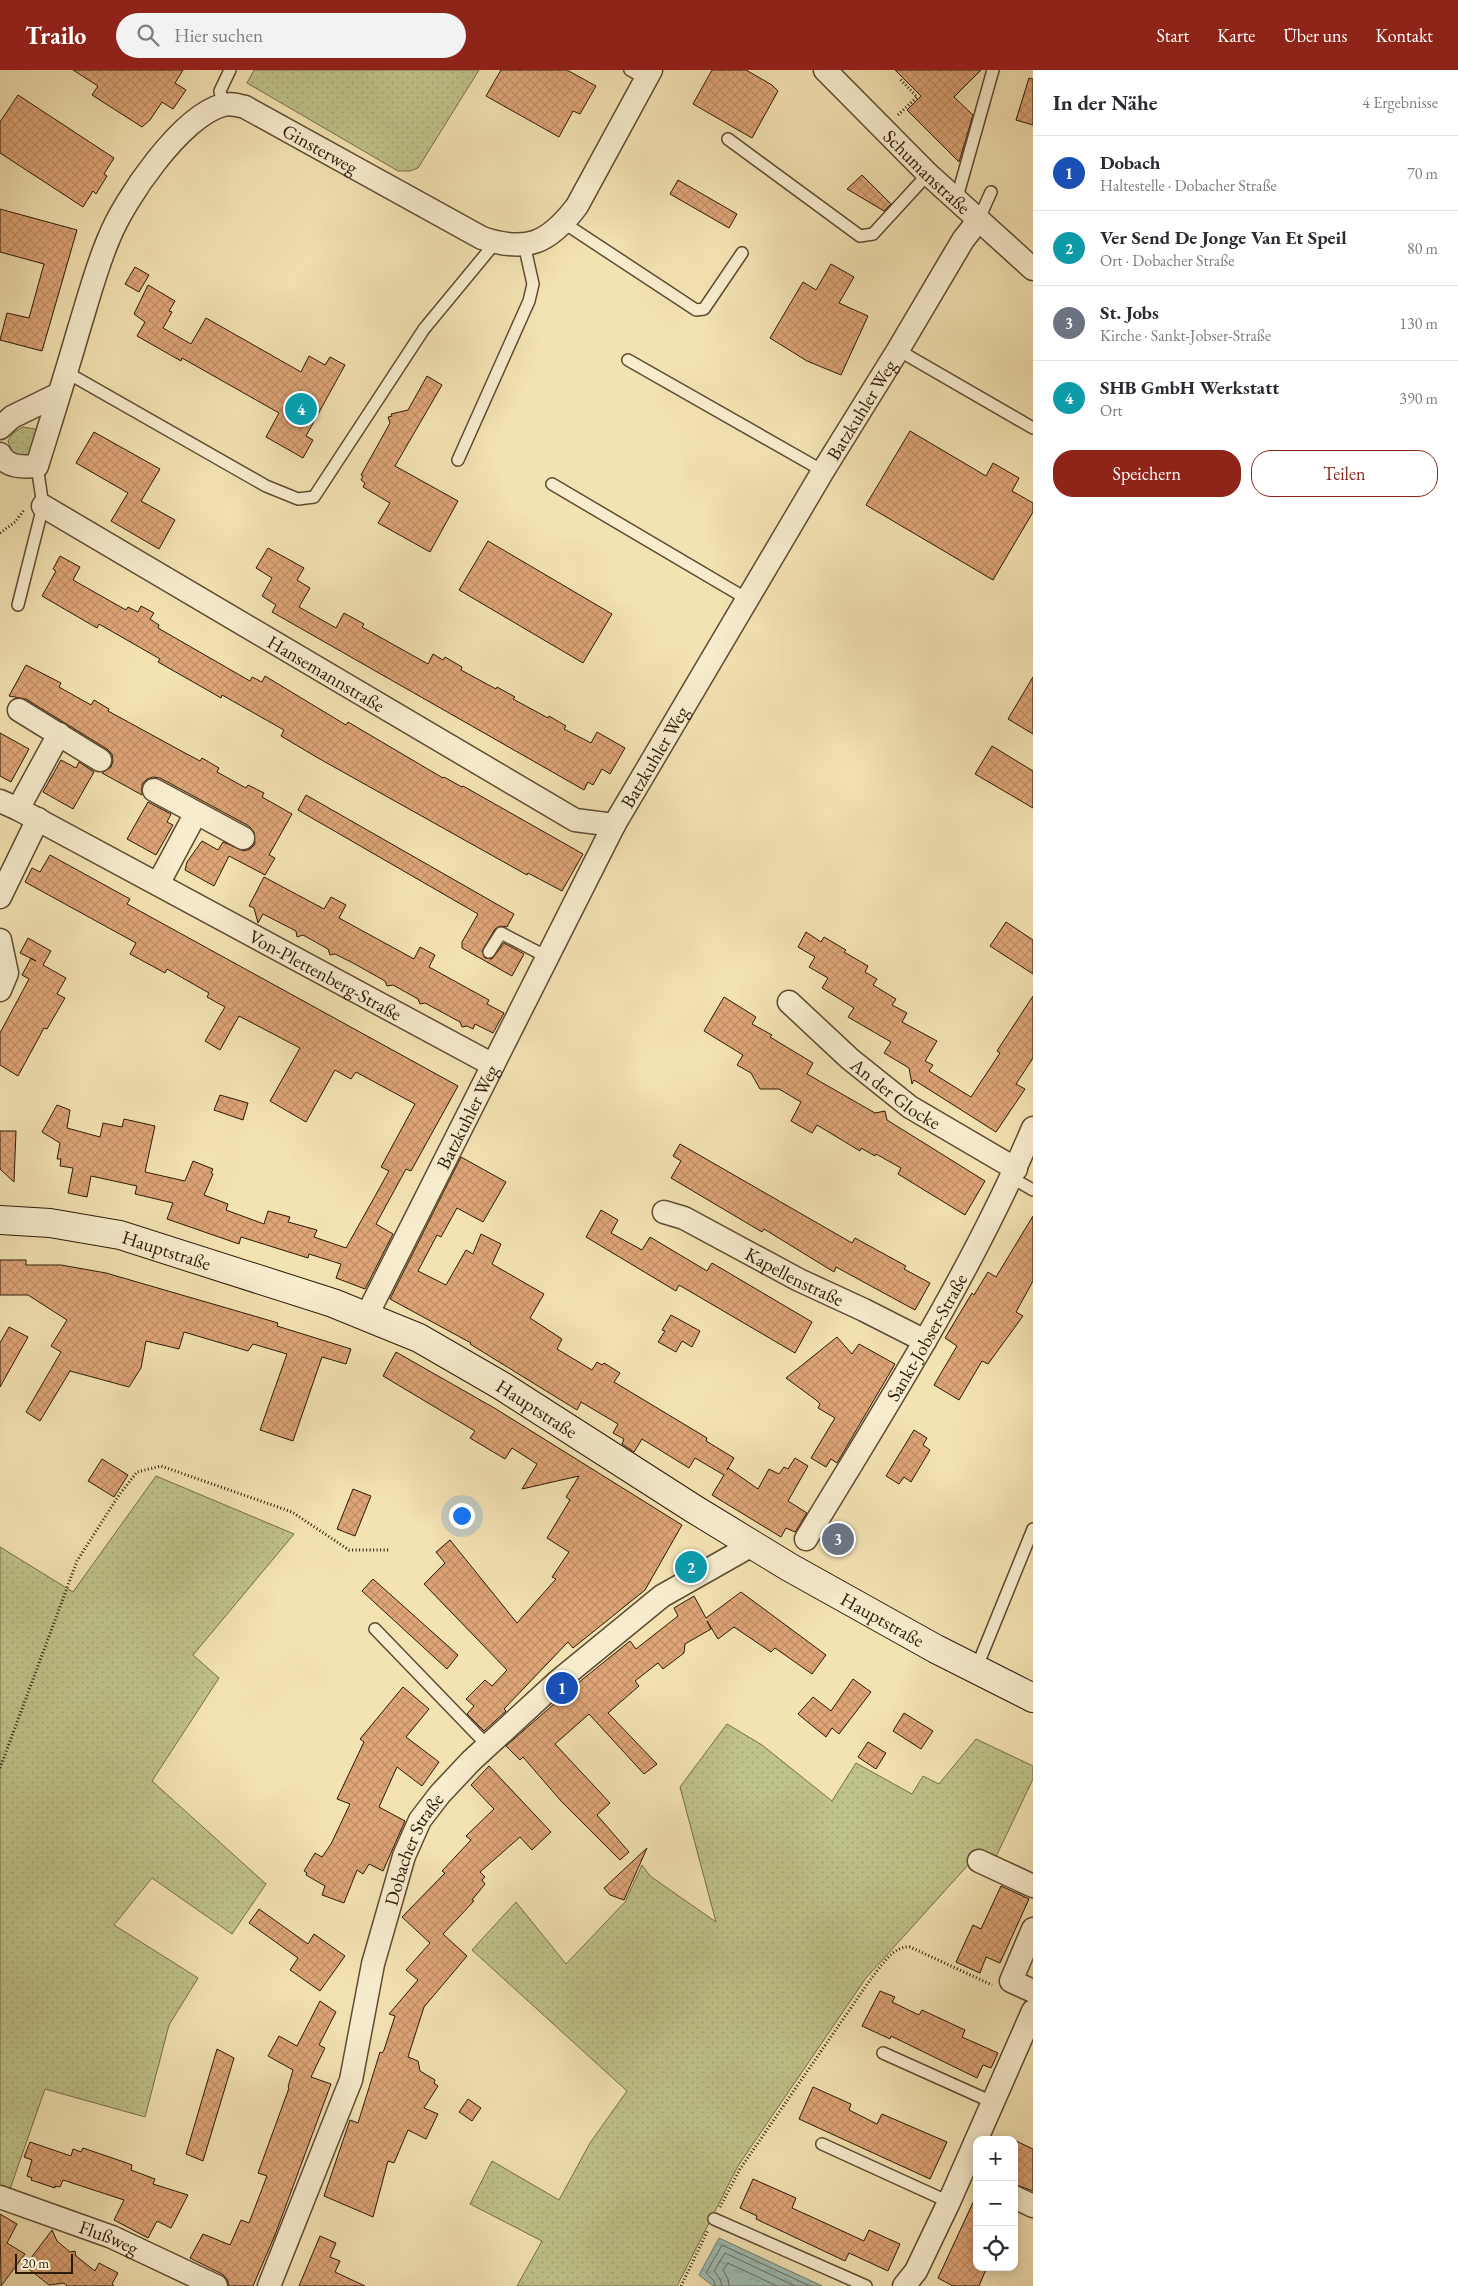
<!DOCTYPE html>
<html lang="de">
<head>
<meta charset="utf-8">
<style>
	:root { --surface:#fff; --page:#f2f2f3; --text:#2b2b33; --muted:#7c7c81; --line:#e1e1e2; --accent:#8f2418 }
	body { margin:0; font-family:"EB Garamond",serif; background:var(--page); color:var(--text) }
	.controls { position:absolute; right:15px; bottom:15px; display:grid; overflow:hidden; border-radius:10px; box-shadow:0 2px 12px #0003 }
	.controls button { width:45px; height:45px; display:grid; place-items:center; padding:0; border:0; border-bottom:1px solid var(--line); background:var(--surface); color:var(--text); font:25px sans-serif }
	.scale { position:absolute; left:15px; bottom:12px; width:58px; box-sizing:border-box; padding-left:5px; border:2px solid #2c1908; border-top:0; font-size:14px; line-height:18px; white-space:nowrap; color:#2c1908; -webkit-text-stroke:4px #f7eccd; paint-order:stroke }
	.you { position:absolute; left:461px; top:1445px; width:18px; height:18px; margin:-12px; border:4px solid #fff; border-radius:50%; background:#1a73e8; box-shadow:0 0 0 8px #1a73e833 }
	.badge { display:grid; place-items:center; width:32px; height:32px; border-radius:50%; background:var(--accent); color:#fff; font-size:16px; font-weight:700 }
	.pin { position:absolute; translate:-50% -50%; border:2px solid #fff; box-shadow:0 1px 5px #0006 }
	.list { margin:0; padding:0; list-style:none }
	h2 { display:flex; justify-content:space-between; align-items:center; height:65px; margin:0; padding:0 20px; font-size:21px }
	h2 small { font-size:16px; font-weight:400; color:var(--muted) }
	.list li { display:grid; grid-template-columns:32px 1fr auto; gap:15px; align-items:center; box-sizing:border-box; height:75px; padding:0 20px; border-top:1px solid var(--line) }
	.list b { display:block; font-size:19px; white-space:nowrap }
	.list p { margin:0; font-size:16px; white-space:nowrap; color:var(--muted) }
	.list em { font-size:16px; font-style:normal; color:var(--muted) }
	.actions { display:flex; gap:10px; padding:15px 20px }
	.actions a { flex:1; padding:11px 0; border:1px solid var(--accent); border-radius:20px; text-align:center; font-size:18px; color:var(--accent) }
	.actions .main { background:var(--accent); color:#fff }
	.icon { flex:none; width:28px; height:28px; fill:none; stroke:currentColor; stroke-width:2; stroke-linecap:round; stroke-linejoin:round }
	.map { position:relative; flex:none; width:1033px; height:2216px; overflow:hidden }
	header { display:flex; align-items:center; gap:30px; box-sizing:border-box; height:70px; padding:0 25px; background:var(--accent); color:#fff }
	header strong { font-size:24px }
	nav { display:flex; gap:28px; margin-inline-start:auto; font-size:18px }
	.search { width:350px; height:45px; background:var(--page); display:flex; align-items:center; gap:12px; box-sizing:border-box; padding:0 18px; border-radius:28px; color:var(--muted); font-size:19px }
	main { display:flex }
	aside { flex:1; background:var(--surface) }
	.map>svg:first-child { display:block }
	.grass { fill:url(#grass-dots); stroke:#766e48 }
	.water { fill:url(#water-ripples); stroke:#707b6f }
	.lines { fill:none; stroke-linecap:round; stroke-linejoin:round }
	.shore { stroke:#656a5e; stroke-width:1 }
	.building { fill:url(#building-cross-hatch); stroke:#2c1908 }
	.lane-casing { stroke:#5e4b32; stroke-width:14 }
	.street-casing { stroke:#5e4b32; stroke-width:25 }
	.secondary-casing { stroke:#2c1908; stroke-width:30 }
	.path { stroke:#2c1908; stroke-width:3; stroke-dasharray:1 2.5; stroke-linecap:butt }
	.lane { stroke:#f7eccd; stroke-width:11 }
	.street { stroke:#f7eccd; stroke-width:22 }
	.secondary { stroke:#f7eccd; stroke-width:28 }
	.labels { text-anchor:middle; stroke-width:5; stroke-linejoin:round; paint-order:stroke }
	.street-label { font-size:19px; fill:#2c1908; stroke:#f7eccd }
</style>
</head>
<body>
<header>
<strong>Trailo</strong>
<div class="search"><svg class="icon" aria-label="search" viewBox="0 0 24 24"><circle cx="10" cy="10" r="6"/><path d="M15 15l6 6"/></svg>Hier suchen</div>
<nav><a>Start</a><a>Karte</a><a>Über uns</a><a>Kontakt</a></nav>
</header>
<main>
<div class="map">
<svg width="1033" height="2216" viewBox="0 0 1033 2216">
	<defs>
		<pattern id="grass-dots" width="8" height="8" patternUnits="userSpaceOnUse" patternTransform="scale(1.25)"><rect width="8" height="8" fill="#bfc289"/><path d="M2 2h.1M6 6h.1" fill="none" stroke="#a4a675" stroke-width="1.8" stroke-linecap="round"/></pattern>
		<pattern id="water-ripples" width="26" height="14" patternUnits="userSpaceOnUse" patternTransform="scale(1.25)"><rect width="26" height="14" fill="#9ebcb4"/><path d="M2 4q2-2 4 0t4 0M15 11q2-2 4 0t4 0" fill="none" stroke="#88a199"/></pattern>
		<pattern id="building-cross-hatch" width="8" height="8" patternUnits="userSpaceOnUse" patternTransform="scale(1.25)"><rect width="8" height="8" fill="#dea577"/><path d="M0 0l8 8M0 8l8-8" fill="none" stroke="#bf8d65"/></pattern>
	</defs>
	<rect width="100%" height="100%" fill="#f3e2b2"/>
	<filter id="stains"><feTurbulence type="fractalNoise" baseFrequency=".004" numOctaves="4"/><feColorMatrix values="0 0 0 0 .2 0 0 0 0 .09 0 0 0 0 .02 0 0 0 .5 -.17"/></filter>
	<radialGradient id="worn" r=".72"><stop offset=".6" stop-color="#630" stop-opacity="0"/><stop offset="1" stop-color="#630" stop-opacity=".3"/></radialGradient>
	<path class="grass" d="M254,0H479L418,98L410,101H398L247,13Z
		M23,357L35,359L37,362L29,385L24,386L13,384L8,371L12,364Z
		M156,1406L294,1464L193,1585L219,1608L152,1711L266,1814L232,1864L152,1808L114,1855L198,1908L169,1955L145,2047L45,2019L9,2122L0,2119V1477L73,1522Z
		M727,1654L762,1675L832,1731L856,1693L912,1724L923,1706L939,1714L976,1669L1033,1696V1709L994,1791L978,1784L866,1908L738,2096L677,2216H517L542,2171L470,2134L492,2091L559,2130L590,2073L627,2021L472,1880L516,1832L566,1894L625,1832L642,1795L650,1806L716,1852L680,1717Z"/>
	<path class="water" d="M719,2168L822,2216H713L699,2205Z"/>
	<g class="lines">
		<path class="shore" d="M715,2216L714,2211L706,2203L722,2175L810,2216
			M722,2216L720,2209L714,2201L725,2183L795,2216
			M729,2216L728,2209L723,2200L728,2193L777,2216"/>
	</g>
	<path class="building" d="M73,0H183L175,13L186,20L173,39L162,32L150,50L142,57L92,25L98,16Z
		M501,0H567L596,16L580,44L573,41L559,67L486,26Z
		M712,0H746L772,15L778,21L752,68L693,34Z
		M895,0H981L954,27L973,45L959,92L907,40L921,26Z
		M1029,8L1033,9V55L1016,50Z
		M18,25L114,88L104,104L107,106L96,124L93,121L83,137L0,83V52Z
		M862,105L891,134L884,141L847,119Z
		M678,110L737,144L729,158L670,124Z
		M0,139L77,160L42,281L0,270L7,243L29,248L44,194L0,182Z
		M831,194L854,207L839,233L868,246L841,305L807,291L770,268L803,212L816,220Z
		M135,197L149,205L139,222L125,214Z
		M148,215L175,231L169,241L172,242L163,258L191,274L206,248L301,302L309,286L325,295L330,287L345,295L306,366L313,370L303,388L266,367L279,343L182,288L181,291L137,266L145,252L134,244Z
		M427,306L442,315L395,396L458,431L430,482L378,453L390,433L363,417L365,413L361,410L363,406L361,405L390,353L388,347L392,346L391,344L408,340Z
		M910,361L986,406L993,393L1000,397L1019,408L1012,421L1033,433V442L993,510L866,435Z
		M94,362L160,399L141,431L175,450L159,479L111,451L128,423L76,393Z
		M488,471L612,544L583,593L459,520Z
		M268,478L304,498L297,510L310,518L299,537L336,558L344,543L364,554L362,557L428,594L433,584L443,590L445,587L462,597L461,600L496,619L497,617L515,627L513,629L548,648L549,646L566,656L564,659L591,673L597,662L625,678L610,704L602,699L593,715L588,712L584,720L272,542L276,535L262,526L272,508L256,498Z
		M60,486L80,497L73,510L126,540L128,537L138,542L141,536L154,543L150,549L159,555L158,558L250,611L252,607L262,612L265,606L346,655L348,652L443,708L444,707L462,717L463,716L583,784L562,821L528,803L527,805L318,688L281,666L284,660L222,625L221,628L209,621L158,592L160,589L99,554L97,558L42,526L56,501L53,499Z
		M26,595L61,613L59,617L91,635L94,630L109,639L108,641L185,683L200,691L202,688L219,698L217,702L246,718L248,715L264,723L262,727L292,744L269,785L275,788L265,805L229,786L214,816L185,800L187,792L202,771L218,780L223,772L244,781L250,779L255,774L254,762L249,756L160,708L153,707L147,709L142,714V725L102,703L111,697L113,691L112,684L107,679L26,629L9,626Z
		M1033,607V664L1008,649Z
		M0,663L29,679L11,712L0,706Z
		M992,676L1033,701V738L975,704Z
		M61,690L76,698L79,692L94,702L73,739L43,722Z
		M306,725L514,844L507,857L500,856L495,859L482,881L485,888L492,889L504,873L524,884L512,906L462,878V872L478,844L298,740Z
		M148,732L171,744L167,752L173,755L156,785L127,769Z
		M50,785L130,829L127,834L458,1016L411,1101L406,1099L376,1154L393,1164L365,1219L336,1208L341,1194L309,1184L308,1188L241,1167L239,1174L167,1149L173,1133L135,1124L137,1116L91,1106L87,1127L68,1123L73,1098L60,1096L61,1089H57L60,1073L42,1062L57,1035L70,1040L67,1058L100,1067L103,1053L122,1057L124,1049L155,1056L145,1102L185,1111L193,1091L213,1099L211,1103L213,1104L204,1125L228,1134L226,1140L264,1154L268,1141L290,1147L288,1152L317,1160L314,1167L346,1178L389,1101L381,1097L415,1034L356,1002L351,1009L335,1000L306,1052L270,1031L300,978L239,946L220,980L205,971L225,937L207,927L209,923L167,899L165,903L130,884L136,873L25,812L32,798L40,802Z
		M264,807L324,839L331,827L346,835L339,848L414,889L420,877L435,885L429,897L489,930L487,934L504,943L493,963L475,954L473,959L467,956L462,957L460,952L425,933L420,934L418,929L393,915L387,916L385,911L353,893L335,884L330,885L328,879L303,865L297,867L296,861L263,844L258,853L254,838L249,836Z
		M1006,852L1033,870V904L990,876Z
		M806,862L821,872L824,867L846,880L844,882L868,896L865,902L877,909L873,915L896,929L892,935L907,943L902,952L937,971L925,991L933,995L929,1001L971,1027L1000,983L997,981L1033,926V988L1016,1014L1025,1019L996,1062L914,1010L912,1014L909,998L884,983L891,972L848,947L854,938L822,918L828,908L809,897L815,887L798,877Z
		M28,868L51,881L43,895L66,908L57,924L65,928L47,959L44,958L18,1006L0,995V963L29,909L22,905L31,888L36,891L20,883Z
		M724,927L756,947L752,954L772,965L770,967L813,993L807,1004L875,1043L885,1041L887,1050L985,1111L965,1145L898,1104L901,1098L876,1084L875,1086L861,1078L860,1081L817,1055L812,1063L791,1051L801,1032L779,1019H760L751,1003L737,995L743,985L704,961Z
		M220,1025L248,1033L243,1050L214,1040Z
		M0,1061H16L14,1112L0,1099Z
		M680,1074L852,1173L855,1168L906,1196L904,1199L930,1213L915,1240L836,1197L834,1202L764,1159L762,1162L671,1108L681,1091L673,1086Z
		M461,1087L506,1112L483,1152L457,1138L441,1167L437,1165L418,1201L446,1215L466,1180L473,1184L481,1164L501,1174L492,1194L544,1224L530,1248L562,1269L557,1279L592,1300L597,1292L602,1295L604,1293L620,1303L614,1312L707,1368L706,1371L734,1388L727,1400L728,1398L758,1419L769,1399L779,1404L784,1397L788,1399L795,1388L808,1396L788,1431L807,1443L795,1462L786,1458L781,1467L712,1425L724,1405L695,1388L689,1398L642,1369L634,1382L622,1374L624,1369L613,1363L618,1354L581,1332L577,1340L470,1274L471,1273L390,1229Z
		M601,1140L618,1150L611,1163L642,1180L650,1167L707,1201L712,1193L812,1252L795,1283L679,1215L676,1221L586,1167Z
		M1033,1146V1211L1016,1242L1023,1246L988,1294L982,1291L959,1330L934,1315L957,1276L945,1268L972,1223L974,1225L988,1202L996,1207Z
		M0,1190H26V1195H61L106,1203L261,1248L278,1253L277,1256L351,1279L346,1294L322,1287L293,1371L260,1360L287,1284L253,1274L248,1281L184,1262L179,1279L146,1271L141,1298L129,1317L70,1301L40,1351L26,1342L61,1282L51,1276L67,1250L28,1225H0Z
		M671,1245L700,1261L692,1277L682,1271L676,1282L658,1272L665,1261L662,1260Z
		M9,1257L28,1267L0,1317V1273Z
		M837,1267L852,1284L859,1274L895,1294L837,1393L831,1389L826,1397L811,1388L835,1348L818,1338L820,1334L816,1330L786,1308Z
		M396,1282L496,1339L682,1455L645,1520L573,1578L568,1572L504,1639L506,1641L484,1661L467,1644L474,1636L466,1629L485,1610L492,1616L507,1600L424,1514L445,1493L436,1482L450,1470L517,1553L556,1509L552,1507L569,1482L547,1468L570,1430L566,1427L579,1406L522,1419L537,1394L512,1378L505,1389L470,1368L475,1361L383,1306Z
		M914,1360L927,1368L923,1375L930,1380L911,1412L904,1407L899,1414L886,1406Z
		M102,1389L128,1405L114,1427L88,1411Z
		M353,1419L371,1426L355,1466L337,1459Z
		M828 1469a10 10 0 1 1 20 0a10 10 0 1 1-20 0Z
		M373,1509L458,1585L447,1599L362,1521Z
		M741,1522L826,1585L812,1604L775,1578L771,1582L734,1557L718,1569L707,1551L711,1559L685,1574L684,1583L663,1599L658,1593L635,1611L639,1616L608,1643L657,1694L644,1704L589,1644L555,1674L610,1733L597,1745L629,1782L620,1790L561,1731L523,1687L520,1690L506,1676L578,1613L630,1571L636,1579L678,1546L674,1538L694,1526L706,1548Z
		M853,1609L871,1622L839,1664L832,1658L826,1667L798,1644L813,1627L831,1641Z
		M403,1617L429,1639L406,1667L439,1692L422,1716L397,1697L379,1737L405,1751L383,1801L369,1794L363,1804L357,1800L344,1833L322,1825L325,1816L306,1805L307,1803L304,1801L315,1783L322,1787L331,1774L350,1734L337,1729L364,1672L360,1669Z
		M904,1643L933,1661L921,1679L893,1661Z
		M868,1672L886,1683L876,1699L858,1687Z
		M489,1696L551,1762L532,1780L520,1767L480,1802L485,1807L482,1810L485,1814L472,1830L474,1831L443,1864L467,1886L424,1937L408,1987L418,1991L420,2001L435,2010L434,2013L438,2016L424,2038L438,2044L426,2069L408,2060L394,2093L388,2091L373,2147L324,2126L350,2050L358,2053L380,1982L382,1983L384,1980L395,1946L389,1944L418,1910L406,1900L430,1873L402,1847L445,1803L442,1801L471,1770L466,1766L494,1739L471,1715Z
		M647,1778L624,1830L610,1825L604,1818Z
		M1001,1816L1029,1829L1000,1893L986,1887L980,1903L956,1892L973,1855L981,1859Z
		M259,1839L308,1874L314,1864L345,1886L320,1921L290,1900L298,1888L249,1853Z
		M880,1921L895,1927L892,1932L919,1945L922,1940L950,1953L965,1960L962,1967L998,1983L991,1998L983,1995L977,2008L891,1966L890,1969L862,1956Z
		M320,1931L336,1942L319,1975L325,1978L311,2007L331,2014L275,2165L253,2216H229L227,2209L222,2204L190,2188L203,2164L230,2175L241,2150L249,2153L267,2106L258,2103L289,2018L288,2017L293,2000L268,1986L279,1966L297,1976Z
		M217,1979L234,1988L203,2091L186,2084Z
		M813,2017L851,2034L849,2040L877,2054L882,2044L947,2072L930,2109L799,2049Z
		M468,2029L481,2038L472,2051L459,2042Z
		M1014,2070L1033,2079V2121L1014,2114Z
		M30,2072L71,2086L73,2079L81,2082L83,2078L124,2092L132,2095L131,2100L155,2109L153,2114L188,2125L171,2158L157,2151L148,2168L114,2150L124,2130L63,2110L60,2117L55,2116V2118L31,2110L32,2108L27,2106L32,2090L24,2087Z
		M753,2109L796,2128L792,2138L825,2153L864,2171L869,2160L900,2174L888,2201L849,2183L845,2191L756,2149L757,2146L740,2138Z
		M977,2124V2197H987L979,2216H953L938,2208Z
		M0,2144L17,2154L7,2173L25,2184L1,2216Z
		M52,2160L57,2171L70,2182L75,2181L76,2186L95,2201L99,2193L118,2203L112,2214L114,2216H67L64,2213L49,2215L25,2196Z
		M320,2166L336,2173L330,2187L340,2191L335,2202L365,2216H299Z"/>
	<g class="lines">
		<defs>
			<path id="lane" d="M630,0L646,9
				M223,35L220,21L230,0
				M728,69L860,166L873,164L928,104
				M956,131L993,0
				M978,151L991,122
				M564,153L696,240L704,239L742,183
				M898,280L1033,358
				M628,290L823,401
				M66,302L266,416L298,429L314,427L424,259L495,173
				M458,390L529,231L533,214L524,174
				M552,414L747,529
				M18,535L43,436L37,396
				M489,882L501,863L547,887
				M1012,1108L1033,1120
				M375,1559L488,1676
				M976,1599L1033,1459
				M883,1983L992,2032
				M822,2074L949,2132
				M714,2149L866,2216"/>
			<g id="street">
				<path id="s1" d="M825,0L928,104L1033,199"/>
				<path d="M0,358L12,347L59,324"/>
				<path id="s2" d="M0,384C7,398 23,397 37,396C51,351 65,307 78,262C88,230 96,198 109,168C124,130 181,46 223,35C231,33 237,35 245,37L482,168C527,183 549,173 577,136L651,0"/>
				<path id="s3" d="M43,436L575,750L614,755"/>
				<path d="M19,640L100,690"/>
				<path d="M154,720L243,768"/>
				<path id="s4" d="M0,731L18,739L493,995"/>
				<path d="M18,739L59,664"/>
				<path d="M158,814L196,743"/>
				<path d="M0,827L38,749"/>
				<path d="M0,870L7,903L0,920"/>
				<path id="s5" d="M789,932L850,989L910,1037L1016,1099"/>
				<path id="s6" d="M664,1142L684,1148L799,1210L864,1240L925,1271"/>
				<path id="s7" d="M367,1245L614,755L823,401L898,280L963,170L978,151"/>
				<path id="s8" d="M806,1469C887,1335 972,1202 1033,1058"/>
				<path d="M979,1791L1033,1816"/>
				<path d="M1033,1859L1011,1911L1033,1921"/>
				<path id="s9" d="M0,2127L112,2167L216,2216"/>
				<path d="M1014,2127L1033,2136"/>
				<path id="s10" d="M269,2216L351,2010L373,1894L404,1786L420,1750L440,1724L471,1691L557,1612L662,1526L752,1475"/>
				<path d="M904,2216L916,2201L949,2132L1033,1941"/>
			</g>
			<g id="secondary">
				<path id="s11" d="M0,1150L50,1153L120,1165L333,1233L419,1268L502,1316L694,1439L789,1497L936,1579L1033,1628"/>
			</g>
		</defs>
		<use href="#lane" class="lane-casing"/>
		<use href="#street" class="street-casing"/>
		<use href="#secondary" class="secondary-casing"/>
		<path class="path" d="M898,45L917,27L900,9
			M0,463L15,452L24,440
			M0,1698L77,1491L119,1425L137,1402L161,1396L292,1442L349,1480H389
			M720,2137L740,2099L870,1910C880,1898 893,1875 910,1877L992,1915
			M681,2216L708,2160"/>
		<use href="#lane" class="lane"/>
		<use href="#street" class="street"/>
		<use href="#secondary" class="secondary"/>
	</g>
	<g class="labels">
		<g class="street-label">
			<text dy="7" stroke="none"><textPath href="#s2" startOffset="568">Ginsterweg</textPath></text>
			<text dy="7" stroke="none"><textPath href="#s1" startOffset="144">Schumanstraße</textPath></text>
			<text dy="7" stroke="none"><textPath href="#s7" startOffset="1032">Batzkuhler Weg</textPath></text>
			<text dy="7" stroke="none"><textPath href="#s3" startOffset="329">Hansemannstraße</textPath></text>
			<text dy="7" stroke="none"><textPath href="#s7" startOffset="628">Batzkuhler Weg</textPath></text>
			<text dy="7" stroke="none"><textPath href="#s4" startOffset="369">Von-Plettenberg-Straße</textPath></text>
			<text dy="7" stroke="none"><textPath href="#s5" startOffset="141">An der Glocke</textPath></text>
			<text dy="7" stroke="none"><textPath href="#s7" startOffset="222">Batzkuhler Weg</textPath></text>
			<text dy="7" stroke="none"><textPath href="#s11" startOffset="170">Hauptstraße</textPath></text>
			<text dy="7" stroke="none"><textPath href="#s6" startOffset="146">Kapellenstraße</textPath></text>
			<text dy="7" stroke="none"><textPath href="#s8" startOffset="235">Sankt-Jobser-Straße</textPath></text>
			<text dy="7" stroke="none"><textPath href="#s11" startOffset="575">Hauptstraße</textPath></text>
			<text dy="7" stroke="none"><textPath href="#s11" startOffset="980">Hauptstraße</textPath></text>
			<text dy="7" stroke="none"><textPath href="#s10" startOffset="462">Dobacher Straße</textPath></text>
			<text dy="7" stroke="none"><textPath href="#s9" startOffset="116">Flußweg</textPath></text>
		</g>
	</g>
	<rect width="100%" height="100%" filter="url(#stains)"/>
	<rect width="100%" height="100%" fill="url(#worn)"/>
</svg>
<div class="controls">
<button>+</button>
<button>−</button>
<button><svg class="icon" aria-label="locate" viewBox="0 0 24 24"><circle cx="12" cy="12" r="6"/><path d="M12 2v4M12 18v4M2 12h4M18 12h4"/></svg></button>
</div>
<div class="scale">20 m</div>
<div class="you"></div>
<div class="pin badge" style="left:562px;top:1618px;background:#1a4fb4">1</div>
<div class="pin badge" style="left:691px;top:1497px;background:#0f9aa8">2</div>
<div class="pin badge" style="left:838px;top:1469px;background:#6b7280">3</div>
<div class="pin badge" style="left:301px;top:339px;background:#0f9aa8">4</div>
</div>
<aside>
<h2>In der Nähe<small>4 Ergebnisse</small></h2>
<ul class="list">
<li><span class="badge" style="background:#1a4fb4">1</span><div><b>Dobach</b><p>Haltestelle · Dobacher Straße</p></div><em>70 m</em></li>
<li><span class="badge" style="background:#0f9aa8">2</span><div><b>Ver Send De Jonge Van Et Speil</b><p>Ort · Dobacher Straße</p></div><em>80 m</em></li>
<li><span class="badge" style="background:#6b7280">3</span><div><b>St. Jobs</b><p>Kirche · Sankt-Jobser-Straße</p></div><em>130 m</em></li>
<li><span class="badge" style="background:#0f9aa8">4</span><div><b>SHB GmbH Werkstatt</b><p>Ort</p></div><em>390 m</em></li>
</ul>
<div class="actions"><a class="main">Speichern</a><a>Teilen</a></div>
</aside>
</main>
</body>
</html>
